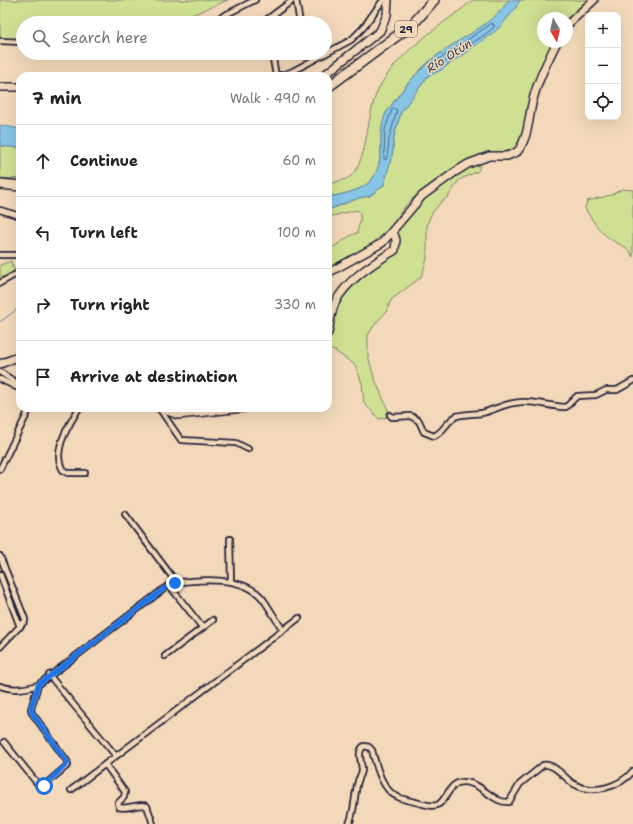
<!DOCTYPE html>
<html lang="en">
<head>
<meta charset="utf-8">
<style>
	:root { --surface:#fff; --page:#f2f2f2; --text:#222; --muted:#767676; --line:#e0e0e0 }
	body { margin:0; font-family:"Shantell Sans",sans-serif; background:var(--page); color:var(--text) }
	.controls { position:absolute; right:12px; top:12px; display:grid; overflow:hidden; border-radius:8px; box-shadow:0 4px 16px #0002 }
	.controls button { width:36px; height:36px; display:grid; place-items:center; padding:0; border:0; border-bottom:1px solid var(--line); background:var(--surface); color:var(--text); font:20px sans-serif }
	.compass { position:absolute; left:537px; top:12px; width:36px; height:36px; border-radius:50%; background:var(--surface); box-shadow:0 4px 16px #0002; rotate:171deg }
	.stop { position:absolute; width:12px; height:12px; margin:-9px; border:3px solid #1a73e8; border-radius:50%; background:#fff }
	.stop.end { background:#1a73e8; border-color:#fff; box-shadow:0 1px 4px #0008 }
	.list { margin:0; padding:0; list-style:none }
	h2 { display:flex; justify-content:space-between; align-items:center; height:52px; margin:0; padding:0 16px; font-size:17px }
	h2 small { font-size:13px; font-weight:400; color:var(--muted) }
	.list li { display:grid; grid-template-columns:26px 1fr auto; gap:12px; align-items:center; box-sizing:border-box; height:72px; padding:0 16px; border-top:1px solid var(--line) }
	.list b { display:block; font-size:15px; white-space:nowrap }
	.list em { font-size:13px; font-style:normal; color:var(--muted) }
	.icon { flex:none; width:22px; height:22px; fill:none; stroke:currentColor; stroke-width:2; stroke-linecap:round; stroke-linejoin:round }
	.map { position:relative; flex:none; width:633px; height:824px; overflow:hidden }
	.search { position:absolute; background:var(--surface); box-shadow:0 4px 16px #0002; left:16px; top:16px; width:316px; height:44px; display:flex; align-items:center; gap:10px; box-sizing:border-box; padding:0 14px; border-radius:22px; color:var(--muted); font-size:15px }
	.panel { position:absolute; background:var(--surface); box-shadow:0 4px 16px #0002; left:16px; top:72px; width:316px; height:340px; border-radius:12px }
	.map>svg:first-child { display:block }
	.green { fill:#d0e093; stroke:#798167 }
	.water { fill:#86c5e6; stroke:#5e84a2 }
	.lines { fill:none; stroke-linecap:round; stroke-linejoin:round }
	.shore { stroke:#4a637f; stroke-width:1 }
	.stream { stroke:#5e84a2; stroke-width:1 }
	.street-casing { stroke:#22223b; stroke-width:8 }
	.secondary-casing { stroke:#22223b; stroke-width:10 }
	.highway-casing { stroke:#22223b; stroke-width:12 }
	.street { stroke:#f3d9ba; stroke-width:4.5 }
	.secondary { stroke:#f3d9ba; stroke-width:7 }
	.highway { stroke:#f3d9ba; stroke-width:9 }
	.route { stroke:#1a73e8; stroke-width:5 }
	.labels { text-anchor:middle; stroke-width:3; stroke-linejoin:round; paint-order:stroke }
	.shield { fill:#f3d9ba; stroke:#615961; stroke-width:1 }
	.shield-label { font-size:10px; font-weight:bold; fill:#22223b }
	.water-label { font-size:12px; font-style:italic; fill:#36435d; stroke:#f3d9ba }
</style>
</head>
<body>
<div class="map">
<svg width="633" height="824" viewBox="0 0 633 824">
	<rect width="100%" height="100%" fill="#f3d9ba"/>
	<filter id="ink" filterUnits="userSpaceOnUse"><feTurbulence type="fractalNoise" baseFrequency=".025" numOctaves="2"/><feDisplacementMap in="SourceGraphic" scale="8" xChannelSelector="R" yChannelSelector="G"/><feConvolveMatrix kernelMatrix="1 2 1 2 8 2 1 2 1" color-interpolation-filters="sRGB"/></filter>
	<g filter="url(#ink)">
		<path class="green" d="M0,0H228L182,19L165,23H23V42L0,41Z
			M473,0H509C492,27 459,38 435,57C417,71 403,88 390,107C382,117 381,130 381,142C381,183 367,190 328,197V184C335,182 346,180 351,176C369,159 366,110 380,86C401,49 441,26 473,0Z
			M513,0H594L567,26V18H543V42H558L549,59L517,152L488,154L457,167L422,190L405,206L392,225L373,243L328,269V250C339,245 346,236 357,233L360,221V213L357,210L328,217V210L359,198L370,196L384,185L393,151V140L401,112L428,76L441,70L467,51Z
			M0,140L20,141V179L0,178Z
			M479,160L480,166L478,171L459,180L448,197L441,202L432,213L427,224V259L421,277L391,300L386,312L376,323L368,335V356L374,377L390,415L385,418L379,419L364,403L362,383L355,365L335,351L328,349C328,292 354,281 395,250L393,231L422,196Z
			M622,189L633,190V257C628,244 618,246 609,238C599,231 591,219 585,208L587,201L611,195Z
			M11,261L15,273L0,279V265Z"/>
		<path class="water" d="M509,0H520L515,9L500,27L489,36L441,70L428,76L401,112L393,140V151L384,185L370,196L359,198L328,210V197C367,190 381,183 381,142C381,130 382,117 390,107C403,89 417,71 435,57C459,38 492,26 509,0Z
			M0,125L20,129V148L0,146Z"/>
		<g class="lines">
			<path class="shore" d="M491,24H494V27L487,33L439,66L431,69V66L438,60Z
				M393,108L397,110L389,139L387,158L385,160L384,158L385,130Z"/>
			<path class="stream" d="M0,322L20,307"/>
			<defs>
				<path id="street" d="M296,0L300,23
					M209,23L255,0
					M262,23L293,0
					M0,41L23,42
					M272,53L276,76
					M278,76L291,72L351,40L363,28L383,0
					M0,210L20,216
					M0,255H20
					M0,283L20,272
					M0,372L20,385
					M0,379L20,389
					M79,408C69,425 51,451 63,470L68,473H85
					M159,408L181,440L236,443L248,449
					M390,415L392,417L411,416L419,421L424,432L434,436C444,432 447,420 457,416C465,414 474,414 482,413C497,409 510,401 526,402C540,402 552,407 566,407L577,396L596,395L606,390H617L633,381
					M0,469L30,408
					M125,514L173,578L175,583
					M230,539L231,581
					M0,556L25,619V621L0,647
					M0,574L20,627
					M169,585L202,627
					M165,656L213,620
					M49,675L116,756
					M0,686C13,691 25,689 38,685L169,585L175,583C201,579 245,576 263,599C270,609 276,620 283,630
					M4,742L41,788L68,765L67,761L32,713L31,709L38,685
					M105,764L125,792L124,797L118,803L119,807C128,810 137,803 147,806L153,824
					M71,790L299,618
					M349,824C355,811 354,795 358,781C359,778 362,773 362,770C362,762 356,752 364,746L369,747L372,750C376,765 382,791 398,797C404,800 412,801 419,803C425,804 433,808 439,804C448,797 450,782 463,782C482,782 493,804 509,802L520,784L543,765C555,763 565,779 574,784C593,795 620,787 633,771"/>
				<path id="secondary" d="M567,25L594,0
					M323,76L380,31L387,15L388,0
					M0,87H20
					M328,273L382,243L422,196L455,172L468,164L489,156H507L517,152C530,136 528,115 534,96C539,77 548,60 557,42
					M328,333C330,323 331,312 335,303C347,279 373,264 395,250L396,240L393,231
					M0,364L20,356
					M159,408L178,415L243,408"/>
				<path id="highway" d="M328,87L413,24L434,0
					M0,184L20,186"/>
			</defs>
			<use href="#street" class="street-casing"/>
			<use href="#secondary" class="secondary-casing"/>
			<use href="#highway" class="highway-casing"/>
			<use href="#street" class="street"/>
			<use href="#secondary" class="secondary"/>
			<use href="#highway" class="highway"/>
		</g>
	</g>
	<g class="lines" filter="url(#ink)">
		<path class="route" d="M44,786L68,763L32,713L31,708L38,685L169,585L175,583"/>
	</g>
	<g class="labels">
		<rect class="shield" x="395" y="21" width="22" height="16" rx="3"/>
		<g class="shield-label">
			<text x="406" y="33">29</text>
		</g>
		<g class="water-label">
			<text transform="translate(449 56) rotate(-33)" y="4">Río Otún</text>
		</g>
	</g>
</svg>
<div class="controls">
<button>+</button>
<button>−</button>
<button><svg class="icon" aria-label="locate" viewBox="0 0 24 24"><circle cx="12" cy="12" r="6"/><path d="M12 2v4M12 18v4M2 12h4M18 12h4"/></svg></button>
</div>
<svg class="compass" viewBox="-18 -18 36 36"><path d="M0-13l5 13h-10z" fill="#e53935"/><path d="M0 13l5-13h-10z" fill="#767676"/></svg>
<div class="stop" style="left:44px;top:786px"></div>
<div class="stop end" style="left:175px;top:583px"></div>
<div class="search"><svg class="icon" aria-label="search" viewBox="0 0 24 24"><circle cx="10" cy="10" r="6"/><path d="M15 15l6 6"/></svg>Search here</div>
<section class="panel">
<h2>7 min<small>Walk · 490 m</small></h2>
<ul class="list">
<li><svg class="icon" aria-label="ahead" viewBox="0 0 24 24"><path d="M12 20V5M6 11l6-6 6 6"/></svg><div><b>Continue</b></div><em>60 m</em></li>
<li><svg class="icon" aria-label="left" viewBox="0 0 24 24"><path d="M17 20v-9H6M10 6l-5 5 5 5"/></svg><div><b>Turn left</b></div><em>100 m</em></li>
<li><svg class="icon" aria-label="right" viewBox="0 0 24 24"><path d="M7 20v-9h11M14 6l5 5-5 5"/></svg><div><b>Turn right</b></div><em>330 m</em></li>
<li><svg class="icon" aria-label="arrive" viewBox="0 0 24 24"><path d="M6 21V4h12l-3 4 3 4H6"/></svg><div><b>Arrive at destination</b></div></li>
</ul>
</section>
</div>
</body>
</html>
